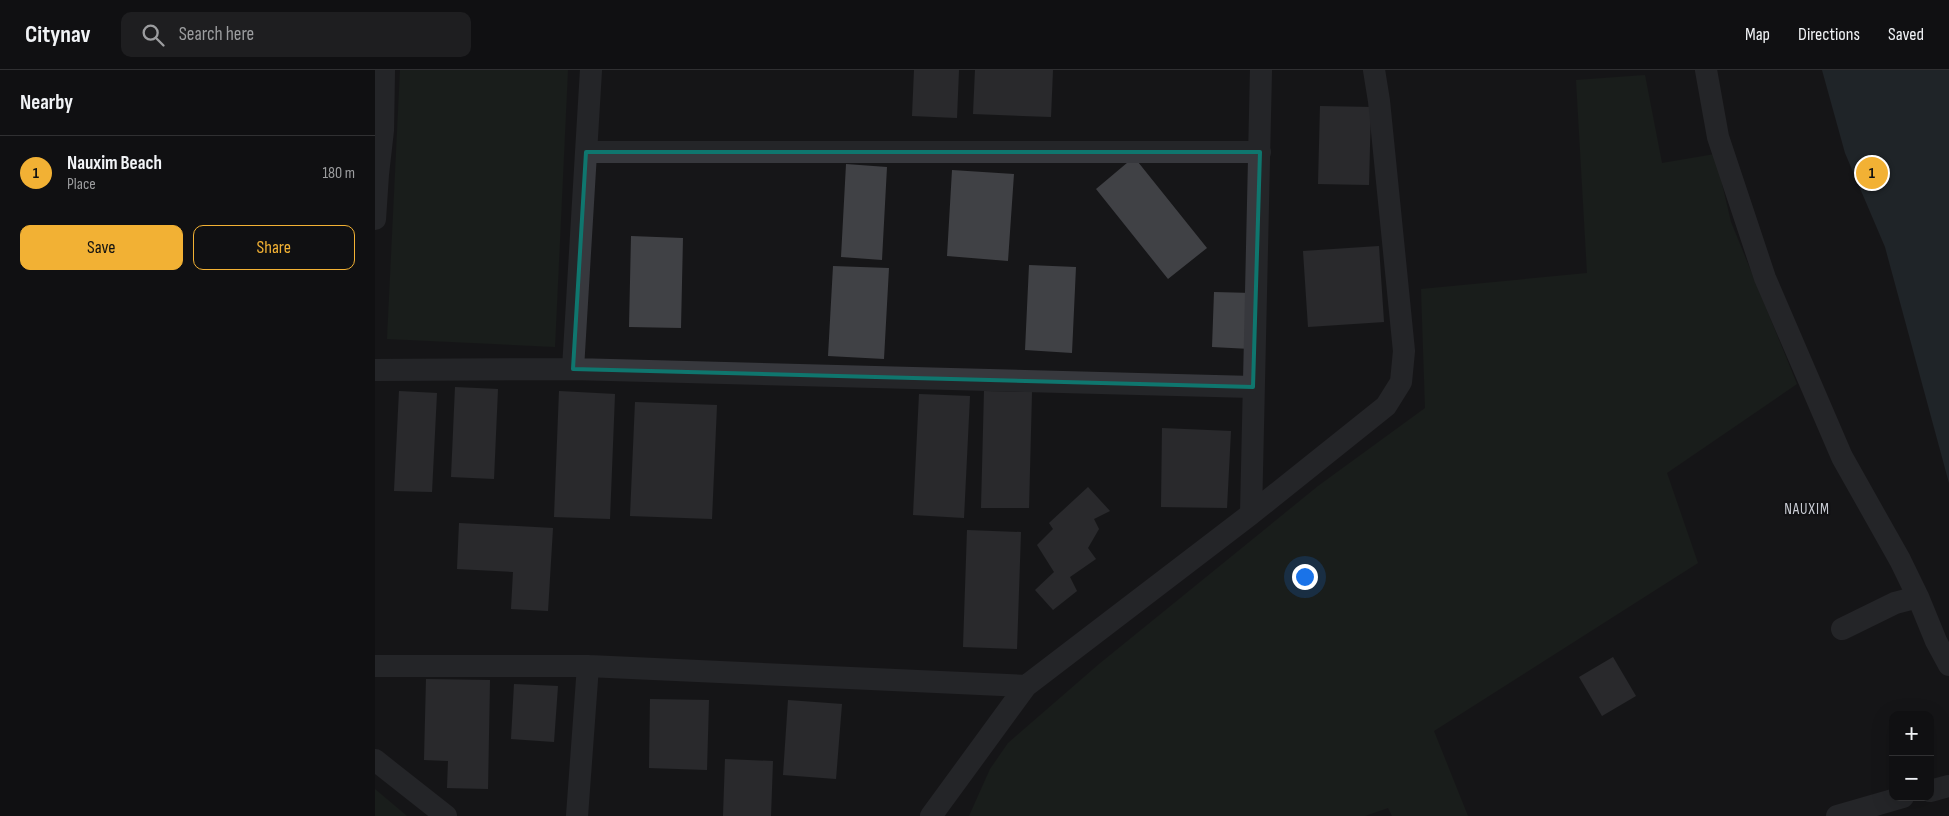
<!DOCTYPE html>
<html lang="en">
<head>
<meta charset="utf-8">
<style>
	:root { --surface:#101012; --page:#1e1e20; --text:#f1f3f6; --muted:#9c9d9f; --line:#303032; --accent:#f2b134 }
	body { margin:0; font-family:"Sofia Sans Condensed",sans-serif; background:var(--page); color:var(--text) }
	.controls { position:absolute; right:15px; bottom:15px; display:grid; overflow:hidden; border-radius:10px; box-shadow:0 5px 20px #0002 }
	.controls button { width:45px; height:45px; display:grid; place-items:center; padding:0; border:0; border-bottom:1px solid var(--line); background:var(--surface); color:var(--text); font:25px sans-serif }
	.you { position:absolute; left:929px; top:506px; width:18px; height:18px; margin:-12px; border:4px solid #fff; border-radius:50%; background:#1a73e8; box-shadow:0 0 0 8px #1a73e833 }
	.badge { display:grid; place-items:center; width:32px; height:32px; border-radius:50%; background:var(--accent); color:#111; font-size:16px; font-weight:700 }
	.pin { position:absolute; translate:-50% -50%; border:2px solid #fff; box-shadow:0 1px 5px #0006 }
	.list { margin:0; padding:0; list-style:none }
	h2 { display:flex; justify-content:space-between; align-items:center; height:65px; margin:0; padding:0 20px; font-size:21px }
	h2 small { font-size:16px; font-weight:400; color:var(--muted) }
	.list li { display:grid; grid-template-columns:32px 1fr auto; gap:15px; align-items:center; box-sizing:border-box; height:75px; padding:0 20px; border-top:1px solid var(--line) }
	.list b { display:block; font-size:19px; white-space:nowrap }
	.list p { margin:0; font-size:16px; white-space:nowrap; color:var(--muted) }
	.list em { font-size:16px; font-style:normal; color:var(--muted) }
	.actions { display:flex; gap:10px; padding:15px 20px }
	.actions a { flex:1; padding:11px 0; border:1px solid var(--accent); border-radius:10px; text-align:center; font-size:18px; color:var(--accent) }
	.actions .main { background:var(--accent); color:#111 }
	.icon { flex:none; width:28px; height:28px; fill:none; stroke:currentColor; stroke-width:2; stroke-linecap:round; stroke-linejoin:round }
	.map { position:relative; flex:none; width:1574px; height:746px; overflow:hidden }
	header { display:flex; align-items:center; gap:30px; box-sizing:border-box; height:70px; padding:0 25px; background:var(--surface); border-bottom:1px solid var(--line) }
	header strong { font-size:24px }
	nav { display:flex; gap:28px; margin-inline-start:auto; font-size:18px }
	.search { width:350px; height:45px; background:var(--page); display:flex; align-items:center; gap:12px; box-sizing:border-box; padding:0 18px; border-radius:10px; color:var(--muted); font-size:19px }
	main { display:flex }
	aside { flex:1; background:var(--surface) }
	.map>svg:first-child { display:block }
	.green { fill:#1e261f }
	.water { fill:#2c353c }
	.building { fill:#404145 }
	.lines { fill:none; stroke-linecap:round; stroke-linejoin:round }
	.street { stroke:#37383d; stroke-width:22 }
	.marked { fill:none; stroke:#0f766e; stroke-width:4; stroke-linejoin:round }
	.labels { text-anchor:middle; stroke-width:4.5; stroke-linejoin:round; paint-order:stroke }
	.neighbourhood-label { font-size:15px; letter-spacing:1px; fill:#c9ccd4; stroke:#111113 }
</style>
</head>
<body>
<header>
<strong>Citynav</strong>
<div class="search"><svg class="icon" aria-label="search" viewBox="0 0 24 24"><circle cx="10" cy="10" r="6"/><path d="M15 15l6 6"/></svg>Search here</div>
<nav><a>Map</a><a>Directions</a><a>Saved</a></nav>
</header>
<main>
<aside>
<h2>Nearby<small></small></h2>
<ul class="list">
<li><span class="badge">1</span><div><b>Nauxim Beach</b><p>Place</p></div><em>180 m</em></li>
</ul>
<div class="actions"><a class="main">Save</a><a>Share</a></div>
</aside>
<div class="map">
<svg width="1574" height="746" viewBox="0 0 1574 746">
	<rect width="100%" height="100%" fill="#161618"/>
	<path class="green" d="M25,0H193L180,277L12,269Z
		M1270,5L1287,93L1340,84L1356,152L1422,314L1292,403L1323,493L1059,661L1093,746H1017L1013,738L990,746H594L615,699L633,673L724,594L943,416L1050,338L1046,219L1212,203L1201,10Z
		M0,719L32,746H0Z"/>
	<path class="water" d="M1447,0H1574V413L1510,177L1470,83Z"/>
	<path class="building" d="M539,0H584L582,48L537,46Z
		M600,0H678L676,47L598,44Z
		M945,36L996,37L994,115L943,114Z
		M759,87L832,178L793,209L721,119Z
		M471,94L512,97L507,190L466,187Z
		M577,100L639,104L633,191L572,186Z
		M256,166L308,168L306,258L254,257Z
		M1004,176L1009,252L933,257L928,181Z
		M654,195L701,197L697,283L650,280Z
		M458,196L514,198L509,289L453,286Z
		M839,222L878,223L875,279L837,277Z
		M80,317L123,319L119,409L76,407Z
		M24,321L62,323L57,422L19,421Z
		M184,321L240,324L235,449L179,447Z
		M609,321L657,322L654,438H606Z
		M544,324L595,326L589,448L538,445Z
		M260,332L342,335L337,449L255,446Z
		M787,358L856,361L852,438L786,437Z
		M713,417L735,441L719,449L724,459L713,478L721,489L695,507L702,521L678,540L660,520L679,502L662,475L678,459L674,453Z
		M84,453L178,458L173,541L136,539L138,502L82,499Z
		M592,460L646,462L642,579L588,577Z
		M1238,587L1261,626L1227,646L1204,607Z
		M51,609L115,610L113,719L72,718L73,691L49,690Z
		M139,614L183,616L179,672L136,669Z
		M275,629L334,630L332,700L274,698Z
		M413,630L467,634L461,709L408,705Z
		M350,689L398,691L396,746H348Z"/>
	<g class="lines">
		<path class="street" d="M1331,0L1343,67L1390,208L1467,387L1525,490L1543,527L1561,571L1574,595
			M211,82H885
			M0,149L3,104L8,60L9,0
			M198,299L216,0
			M0,300L198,299L878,317
			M876,444L1011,336L1026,312L1029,281L1004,31L999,0
			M1467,559L1520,533L1543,527
			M0,596H213L651,616L876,444L886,0
			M0,690L71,746
			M1555,721L1574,716
			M202,746L213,596
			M556,746L651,616
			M1462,746L1528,727"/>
	</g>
	<path d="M0 0H1574V746H0ZM211,82H885L878,317L198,299Z" fill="#161618" fill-opacity=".55" fill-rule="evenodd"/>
	<path class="marked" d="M211,82H885L878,317L198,299Z"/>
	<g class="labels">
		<g class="neighbourhood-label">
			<text x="1432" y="444">NAUXIM</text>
		</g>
	</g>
</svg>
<div class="controls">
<button>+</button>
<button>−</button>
</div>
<div class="you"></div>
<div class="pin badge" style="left:1497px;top:103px">1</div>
</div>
</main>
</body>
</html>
